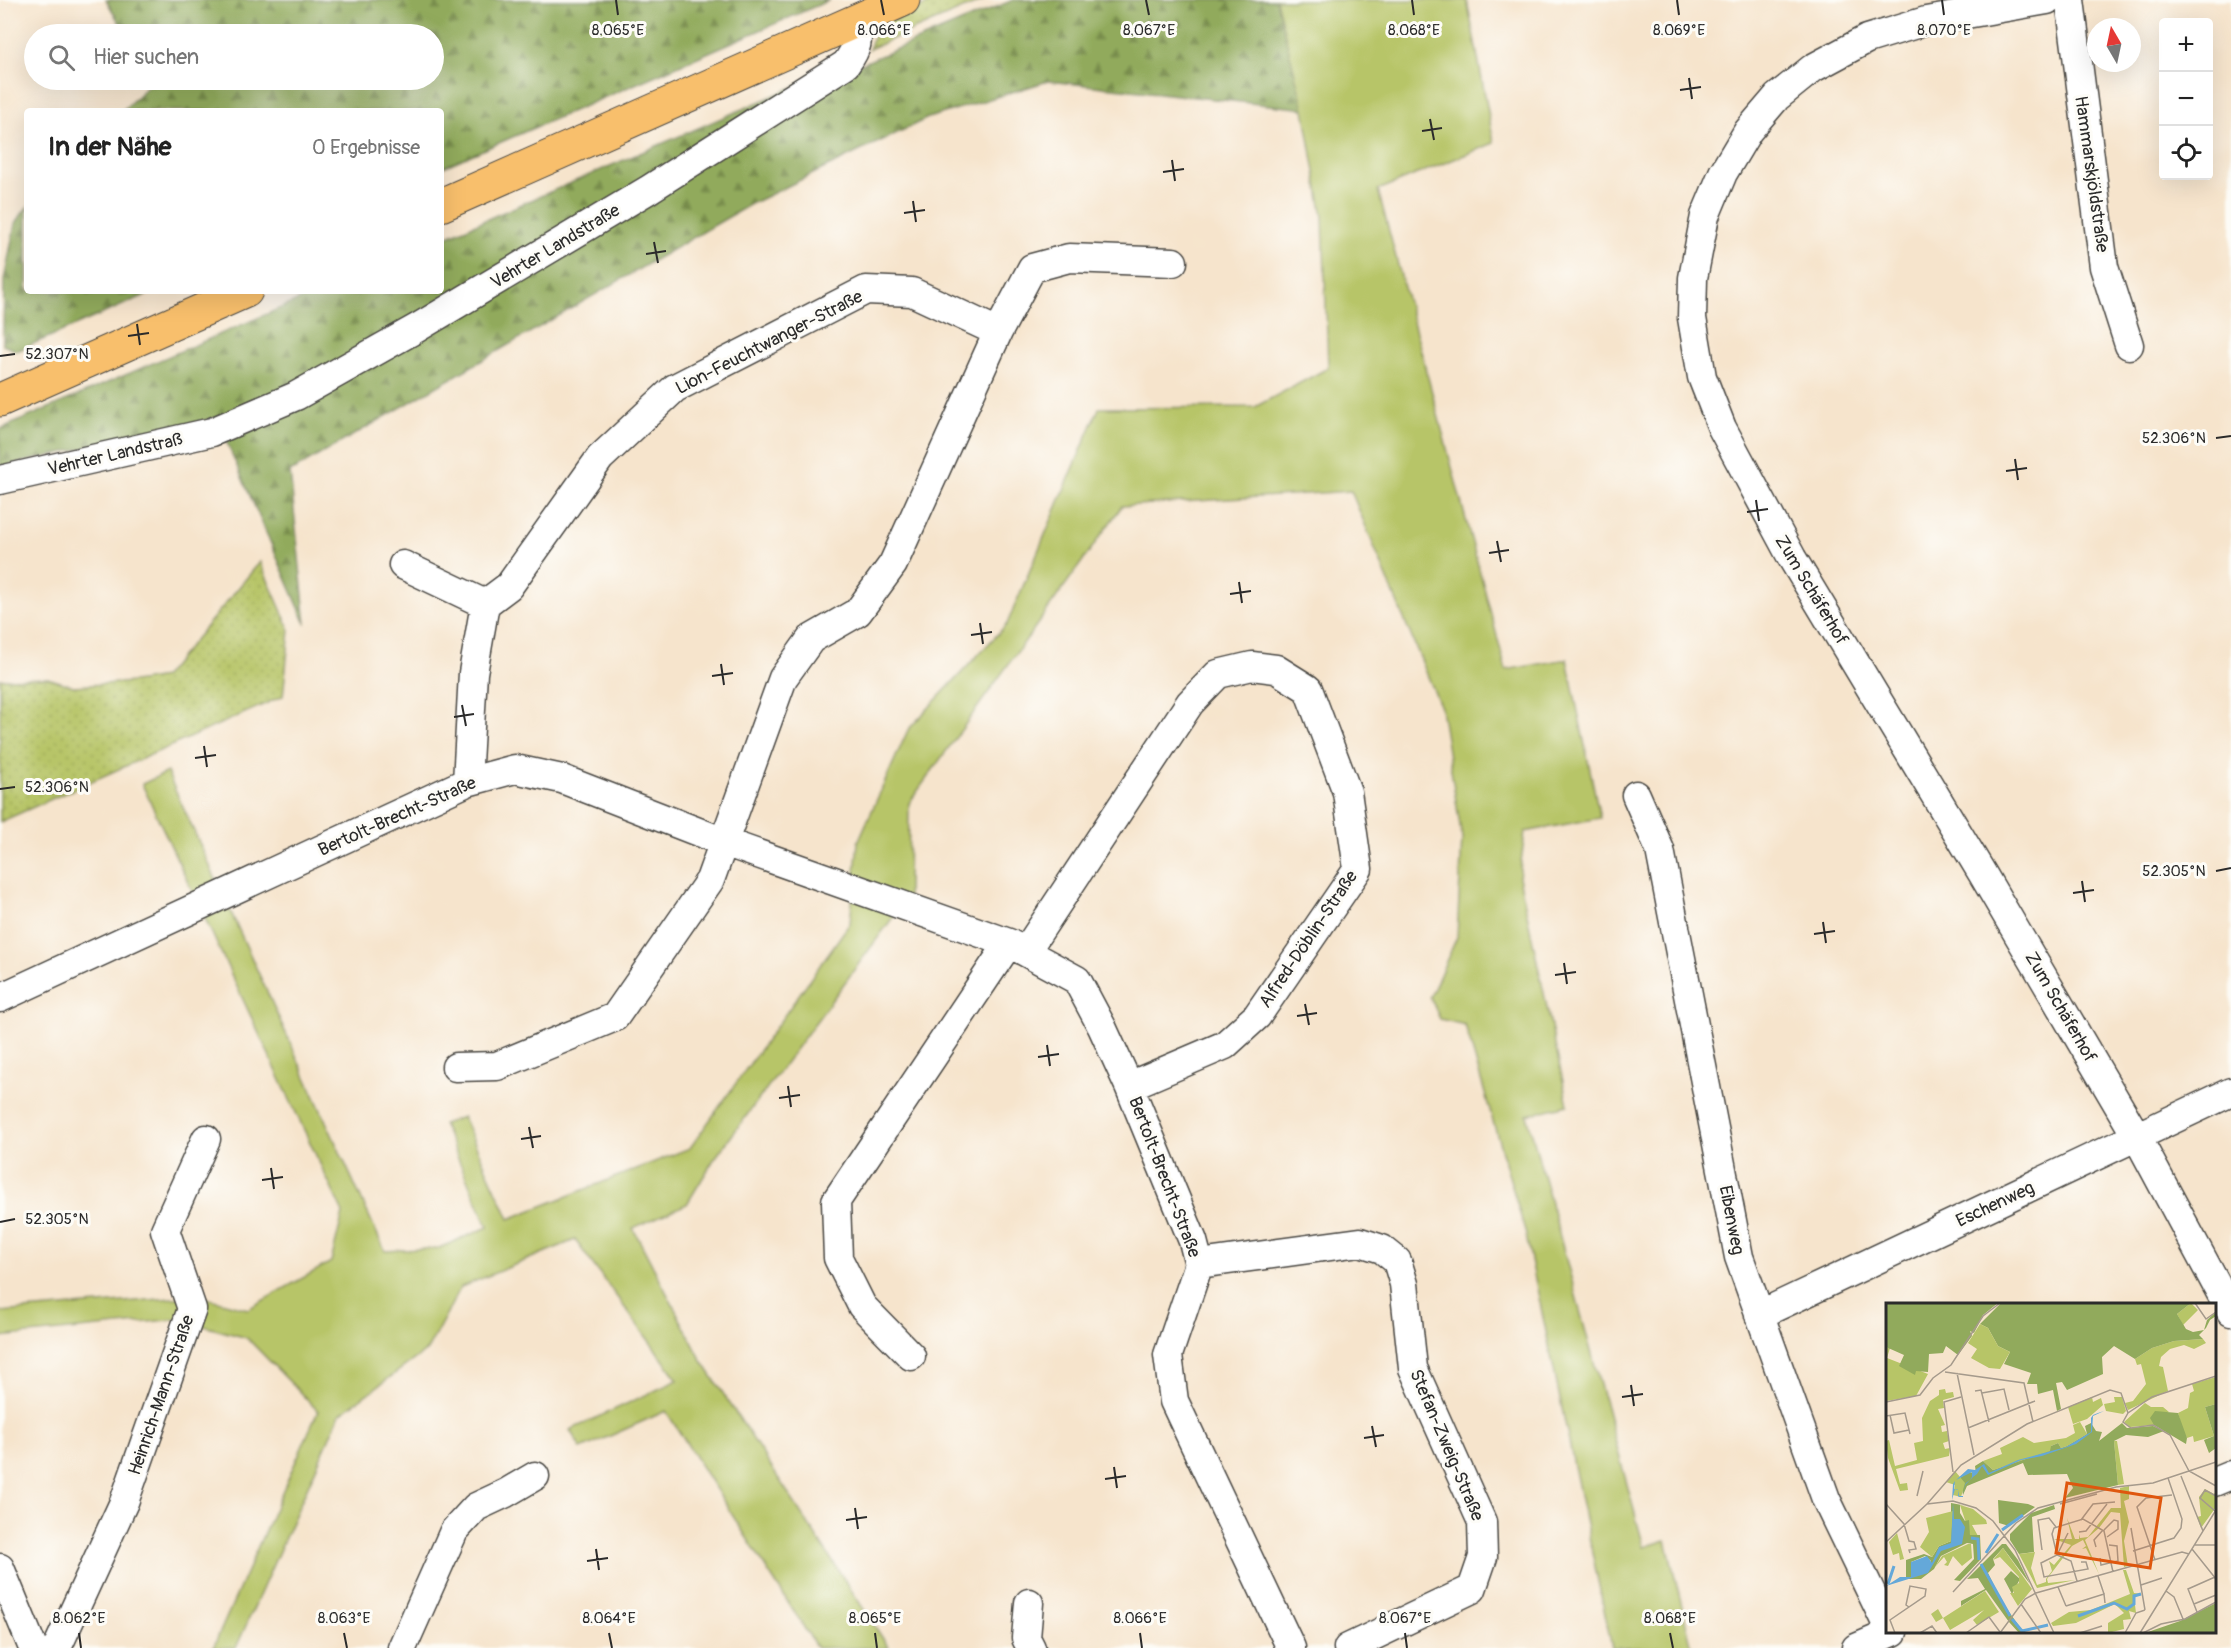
<!DOCTYPE html>
<html lang="de">
<head>
<meta charset="utf-8">
<style>
	:root { --surface:#fff; --page:#f2f2f2; --text:#222; --muted:#767676; --line:#e0e0e0 }
	body { margin:0; font-family:Pangolin,sans-serif; background:var(--page); color:var(--text) }
	.controls { position:absolute; right:18px; top:18px; display:grid; overflow:hidden; border-radius:6px; box-shadow:0 6px 24px #0002 }
	.controls button { width:54px; height:54px; display:grid; place-items:center; padding:0; border:0; border-bottom:2px solid var(--line); background:var(--surface); color:var(--text); font:30px sans-serif }
	.compass { position:absolute; left:2087px; top:18px; width:54px; height:54px; border-radius:50%; background:var(--surface); box-shadow:0 6px 24px #0002; rotate:351deg }
	.list { margin:0; padding:0; list-style:none }
	h2 { display:flex; justify-content:space-between; align-items:center; height:78px; margin:0; padding:0 24px; font-size:26px }
	h2 small { font-size:20px; font-weight:400; color:var(--muted) }
	.icon { flex:none; width:33px; height:33px; fill:none; stroke:currentColor; stroke-width:2; stroke-linecap:round; stroke-linejoin:round }
	.map { position:relative; flex:none; width:2231px; height:1648px; overflow:hidden }
	.search { position:absolute; background:var(--surface); box-shadow:0 6px 24px #0002; left:24px; top:24px; width:420px; height:66px; display:flex; align-items:center; gap:15px; box-sizing:border-box; padding:0 21px; border-radius:33px; color:var(--muted); font-size:22px }
	.panel { position:absolute; background:var(--surface); box-shadow:0 6px 24px #0002; left:24px; top:108px; width:420px; height:186px; border-radius:6px }
	.map>svg:first-child { display:block }
	.grass { fill:url(#grass-dots); stroke:#717849; stroke-width:1.5 }
	.forest { fill:url(#forest-firs); stroke:#5e6a44; stroke-width:1.5 }
	.park { fill:#b7c567; stroke:#717849; stroke-width:1.5 }
	.lines { fill:none; stroke-linecap:round; stroke-linejoin:round }
	.minor-casing { stroke:#494743; stroke-width:31 }
	.major-casing { stroke:#494743; stroke-width:35 }
	.minor { stroke:#fff; stroke-width:28 }
	.major { stroke:#f8bf6c; stroke-width:33 }
	.ticks { fill:none; stroke:#2b2b2b; stroke-width:2 }
	.labels { text-anchor:middle; stroke-width:6; stroke-linejoin:round; paint-order:stroke }
	.street-label { font-size:18px; fill:#2b2b2b; stroke:#fdfcf7 }
	.inset-river { fill:none; stroke:#64a8d9; stroke-width:3 }
	.inset-road { fill:none; stroke:#a59a8c; stroke-width:1.5 }
	.view { fill:#df570e; fill-opacity:0.15; stroke:#df570e; stroke-width:3 }
	.inset-edge { fill:none; stroke:#2b2b2b; stroke-width:3 }
	.ticks-label { font-size:15px; text-anchor:middle; fill:#2b2b2b; stroke:#fdfcf7; stroke-width:6; stroke-linejoin:round; paint-order:stroke }
</style>
</head>
<body>
<div class="map">
<svg width="2231" height="1648" viewBox="0 0 2231 1648">
	<defs>
		<pattern id="grass-dots" width="8" height="8" patternUnits="userSpaceOnUse" patternTransform="scale(1.5)"><rect width="8" height="8" fill="#b7c567"/><path d="M2 2h.1M6 6h.1" fill="none" stroke="#9ea95a" stroke-width="1.8" stroke-linecap="round"/></pattern>
		<pattern id="forest-firs" width="22" height="20" patternUnits="userSpaceOnUse" patternTransform="scale(1.5)"><rect width="22" height="20" fill="#91aa5c"/><path d="M5 1l3.5 6h-7zM16 11l3.5 6h-7z" fill="#778b4c"/></pattern>
	</defs>
	<rect width="100%" height="100%" fill="#fdfcf7"/>
	<filter id="ink" filterUnits="userSpaceOnUse"><feTurbulence type="fractalNoise" baseFrequency=".0167" numOctaves="2"/><feDisplacementMap in="SourceGraphic" scale="12" xChannelSelector="R" yChannelSelector="G"/><feConvolveMatrix kernelMatrix="1 2 1 2 8 2 1 2 1" color-interpolation-filters="sRGB"/></filter>
	<filter id="wash" filterUnits="userSpaceOnUse"><feTurbulence type="fractalNoise" baseFrequency=".008" numOctaves="4" result="noise"/><feDisplacementMap in="SourceGraphic" scale="24" xChannelSelector="R" yChannelSelector="G"/><feGaussianBlur stdDeviation="1.35" result="paint"/><feColorMatrix in="noise" values="0 0 0 0 0 0 0 0 0 0 0 0 0 0 0 0 0 1.4 0 .05"/><feComposite in="paint" operator="in"/></filter>
	<g filter="url(#wash)">
		<rect width="100%" height="100%" fill="#f6e4cc"/>
		<path class="grass" d="M937,0H984L869,49L878,26Z
			M260,562L290,630L283,696L0,822V679L48,678L73,686L134,682L164,677Z"/>
		<path class="forest" d="M106,0H830L441,168V111H122L153,81L152,80H434V34H126Z
			M1013,0H1276L1305,109L1048,81L928,118L751,204L290,472L306,624L216,418L0,467V429L320,291H441V239L800,84L847,70Z
			M27,207V291H155L17,351L3,345L4,280L15,224Z"/>
		<path class="park" d="M1276,0H1467L1494,143L1378,190L1506,670L1567,659L1600,818L1525,832L1519,877L1568,1105L1527,1115L1644,1547L1666,1540L1692,1648H1612L1525,1231L1465,1025L1440,1019L1430,997L1457,937L1462,838L1441,708L1351,491L1122,506L909,803L908,897L713,1161L687,1204L633,1228L702,1361L889,1648H817L666,1411L581,1449L570,1430L678,1380L575,1240L461,1287L427,1350L340,1414L236,1648H213L318,1411L247,1338L178,1319L0,1337V1312L198,1296L248,1309L331,1262L343,1213L142,784L167,772L385,1251L439,1248L488,1227L443,1124L463,1117L509,1219L690,1148L850,923L858,842L908,730L1007,624L1099,408L1255,407L1328,368L1323,217L1304,109Z"/>
	</g>
	<g filter="url(#ink)">
		<g class="lines">
			<defs>
				<path id="minor" d="M2047,0L1926,21L1867,39L1813,68L1777,97L1748,131L1723,173L1705,216L1693,278L1692,318L1702,377L1722,428L1792,558L1982,873L2137,1137L2231,1312
					M2070,0L2104,267L2129,345
					M0,480L212,432L296,396L417,328L648,190L846,64C857,49 860,40 854,21
					M403,565L485,604
					M467,782L473,673L485,604L509,586L600,458L675,388L866,290L912,292L998,332
					M1636,795L1660,850L1739,1257L1826,1499L1888,1627
					M1026,951L1190,703L1218,674L1252,666L1276,669L1308,689L1347,792L1358,869L1257,1016L1225,1045L1129,1086
					M0,998L467,782L515,769L562,779L724,842L1009,943L1077,980L1102,1027L1129,1086L1193,1241L1199,1264L1168,1355L1174,1401L1291,1648
					M456,1067L497,1066L615,1017L710,880L783,678L811,639L858,612L893,564L998,332L1032,268L1069,258L1173,262
					M1199,1264L1360,1242L1382,1249L1397,1261L1404,1284L1413,1368L1482,1522L1483,1557L1472,1589L1348,1648
					M1759,1315L2231,1092
					M911,1356L862,1306L838,1258L836,1201L1009,943
					M2214,1482L2231,1475
					M0,1568L33,1648
					M1029,1603L1026,1638L1031,1648
					M57,1648L124,1502L192,1309L165,1230L206,1139
					M402,1648L454,1531L476,1507L506,1493L535,1476
					M1856,1648L1893,1632"/>
				<path id="major" d="M441,205L903,0
					M0,400L246,291"/>
			</defs>
			<use href="#minor" class="minor-casing"/>
			<use href="#major" class="major-casing"/>
			<use href="#minor" class="minor"/>
			<use href="#major" class="major"/>
		</g>
	</g>
	<path class="ticks" d="M616,0L618,15M881,0L884,15M1146,0L1149,15M1412,0L1414,15M1677,0L1679,15M1942,0L1944,15M1689,78L1692,99M1680,90L1701,87M1430,119L1434,140M1422,131L1442,128M1172,160L1175,181M1163,172L1184,169M913,201L916,222M904,213L925,210M654,242L658,263M646,254L666,251M137,324L140,345M128,336L149,333M0,356L15,354M2216,438L2231,436M2015,459L2018,480M2006,471L2027,468M1756,500L1759,521M1747,512L1768,509M1497,541L1501,562M1489,553L1509,550M1239,582L1242,603M1230,594L1251,591M980,623L983,644M971,635L992,632M721,664L724,685M712,676L733,673M462,705L466,726M454,717L474,714M204,746L207,767M195,758L216,755M0,789L15,787M2216,871L2231,868M2082,881L2085,902M2073,893L2094,890M1823,922L1826,943M1814,934L1835,931M1564,963L1567,984M1555,975L1576,972M1305,1004L1309,1025M1297,1016L1317,1013M1047,1045L1050,1066M1038,1057L1059,1054M788,1086L791,1107M779,1098L800,1095M529,1127L533,1148M521,1139L541,1136M271,1168L274,1189M262,1180L283,1177M0,1222L15,1219M1631,1385L1634,1406M1622,1397L1643,1394M1372,1426L1376,1447M1364,1438L1384,1435M1114,1467L1117,1488M1105,1479L1126,1476M855,1508L858,1529M846,1520L867,1517M596,1549L599,1570M587,1561L608,1558M79,1633L81,1648M344,1633L347,1648M609,1633L612,1648M875,1633L877,1648M1140,1633L1142,1648M1405,1633L1407,1648M1670,1633L1673,1648"/>
	<g class="labels">
		<g class="street-label">
			<text transform="translate(2092 174) rotate(82)" y="6">Hammarskjöldstraße</text>
			<text transform="translate(555 246) rotate(-31)" y="6">Vehrter Landstraße</text>
			<text transform="translate(769 342) rotate(-27)" y="6">Lion-Feuchtwanger-Straße</text>
			<text transform="translate(115 454) rotate(-13)" y="6">Vehrter Landstraß</text>
			<text transform="translate(1812 590) rotate(59)" y="6">Zum Schäferhof</text>
			<text transform="translate(397 816) rotate(-24)" y="6">Bertolt-Brecht-Straße</text>
			<text transform="translate(1308 939) rotate(-56)" y="6">Alfred-Döblin-Straße</text>
			<text transform="translate(2061 1007) rotate(60)" y="6">Zum Schäferhof</text>
			<text transform="translate(1165 1177) rotate(69)" y="6">Bertolt-Brecht-Straße</text>
			<text transform="translate(1995 1204) rotate(-25)" y="6">Eschenweg</text>
			<text transform="translate(1732 1220) rotate(79)" y="6">Eibenweg</text>
			<text transform="translate(161 1395) rotate(-71)" y="6">Heinrich-Mann-Straße</text>
			<text transform="translate(1447 1445) rotate(67)" y="6">Stefan-Zweig-Straße</text>
		</g>
	</g>
	<g transform="translate(1886 1303)">
		<rect width="330" height="330" fill="#f6e4cc"/>
		<path d="M305,0L312,7L297,22L291,11ZM317,36L320,40L308,46L298,42L284,46L275,54L273,63L277,64L282,88L242,107L239,100L247,98L260,81L255,61L251,62L249,56L266,45L288,38ZM0,44L4,45L1,55L42,71L30,93L0,98ZM330,74V101L319,104L328,133L308,139L307,133L301,135L297,128L292,110L302,105L304,90L308,88L306,81ZM206,94L207,99L215,95L217,102L201,116L187,121L182,104ZM228,94H236L240,108L237,111L220,108L218,101L229,99ZM259,100L265,104H277L283,109L276,110L268,122L244,124L238,119ZM194,119L201,131L181,143L175,145L172,140L165,143V148L107,167L97,158L116,151L114,145L137,134L148,140L180,135L189,130L187,122ZM228,138H231L238,181L232,182ZM319,186L328,191L330,189V204L315,225L311,214L315,213L313,194ZM74,202L87,206L100,217L101,221L86,222L92,233L84,232ZM11,230L18,256L14,257L13,250L7,252L3,239ZM82,241H85L86,255L76,263L67,253L62,263L58,262L61,259L58,254L49,264L56,253ZM99,288L113,309L91,322L87,317L98,307L64,327L57,315L50,319L45,311L52,306L57,315Z" fill="#b7c567"/>
		<path d="M0,0H112L97,12L88,30L84,28L86,33L72,52L60,43L57,50L43,51L42,69L30,68L29,72L13,63L18,52L0,44ZM115,0H305L291,11L300,26L307,29L318,27L321,17L330,9V13L324,17L320,25L313,32L317,36L288,38L266,45L249,56L228,43L216,54L217,71L181,87L176,79L170,80L175,106L171,108L167,87L152,91L151,81H141L145,70L118,61L124,49L112,43L102,25L94,21ZM330,101V145L323,150L318,137L328,133L319,104ZM269,108L292,110L301,135L300,141L268,122L264,115ZM205,120L210,128L216,129L213,138L236,120L241,125L267,123L278,128L262,134L240,132L228,138L232,182L179,195L187,185L181,171L142,172L137,160L81,183L77,192L74,175L82,169L90,170L89,163L97,158L107,167L164,148L165,143L172,140L175,145L181,143L201,131L199,123ZM112,197L142,201L149,204L123,223L113,220ZM65,200L81,203L74,202V210L79,218L83,217L84,232H94L95,256L74,278L68,277L88,256L87,241L81,240L55,253L48,266L35,276H20V257L38,251L46,254L53,243L65,238ZM39,253L45,258L42,268L25,271V259ZM168,202L169,206L146,214L148,249L133,251L124,237V231L145,210ZM116,241H120L132,257L144,281L117,245L107,256L109,262L102,270L116,299L138,330H133L123,319L100,287L75,303V298L99,286L92,275L81,276ZM125,268L134,276L126,291L118,276ZM330,300V330H259L294,318Z" fill="#91aa5c" fill-rule="evenodd"/>
		<path d="M94,21L102,25L112,43L124,49L114,66L103,65L85,55L91,46L82,40Z" fill="#b7c567"/>
		<path d="M59,86L60,90L67,89L68,94L57,97L58,105L52,106L59,122L55,123L56,129L61,128L63,138L57,140L59,146L64,145L63,153L10,166L14,181L21,180L22,187L14,188L2,155L0,138L3,137L9,163L31,157L28,140L37,138L36,115L44,98L53,92V87ZM69,168L79,180L75,194L67,192L69,182L60,179ZM243,183V196L238,198L243,219L238,238L242,263L238,264L234,210L225,209L213,225L199,237L213,271L200,245L196,246L200,243L197,237L186,243L161,276L162,280L189,277L151,285L133,251L149,249L145,265L151,282L160,279V276L166,268L163,258L168,262L185,242L168,236H186L181,215L189,236H193V231L194,235L202,234L225,205H235L234,185ZM67,208L65,238L53,243L46,254L34,244L43,229L40,215ZM117,245L146,286L132,303L124,290H128L126,284L133,280V274L114,254L107,257ZM237,267H240L248,290L256,291L248,294L250,310L243,308L245,316L237,317L238,326L222,330V320L238,310L229,301L190,320L167,323L165,320L183,309L205,307L244,291Z" fill="#b7c567"/>
		<path d="M218,108L207,113L206,129L190,141L156,153L135,157L102,172L96,163L91,171L87,174L80,181L79,183L77,193V194H73L72,193V187L69,186L66,197L67,181L69,178L68,186H71L72,187L73,193H77L79,182L80,180L84,177L86,174V169L70,177L82,166L89,167L98,161L103,170L132,157L180,144L205,129V115L207,112L212,110ZM67,200L68,216H74L79,224L76,241L55,248L42,270L0,283L14,274H25V259L41,253L46,260L53,244L65,240Z" fill="#64a8d9"/>
		<path class="inset-river" d="M116,227L137,212M85,235L92,236L93,257M100,250L112,231M95,261L124,313M2,281L8,263M192,313L228,300L241,306L248,301V293L255,291M126,316L136,328L162,322"/>
		<path class="inset-road" d="M309,0L320,16L330,9M59,69L138,80L147,119M71,70L88,152M330,73L266,94L242,110L237,119L245,125L267,122L284,132L303,168L330,183M89,88L95,87L103,119M96,90L118,86L123,107M0,99L34,92L47,75L65,62L97,13L114,0M4,112L8,130L23,127M0,113L19,110L24,131M82,125L149,98M67,169L58,99L75,94M295,173L317,228M31,193L37,168M0,201L18,221L23,238L28,239L30,246L23,247L24,250M41,201L75,162L141,121L224,87L235,90L242,110M174,201L211,191M329,208L314,195L319,187L330,193M195,217L207,201L229,199M245,225L259,307M218,227L228,217L232,218V226L221,234M193,229L200,228L221,201M182,230L171,252L155,260L158,274L202,266L200,259H195M0,239L41,201L67,198L90,205L107,218L129,247L168,330M308,242H330M210,244L208,237L217,227M306,246L330,276M156,247L152,217L163,215L170,224M247,248L288,235L295,225L296,216L282,175M214,255L215,262L232,258L231,243L223,242M269,257L251,204L260,195L286,192M212,273L218,291M191,278L185,258L171,252L166,231L168,225L197,216L218,228L227,269M255,282L276,275M172,284L180,303M280,288L288,294L297,316M67,289L130,220L152,205L230,184L267,180L330,159M135,301L155,330M308,301L330,292M180,303L218,291L219,300M311,309L302,286L329,274M9,330L4,317L39,293L40,286L24,283L20,302L23,304M34,330L46,323L51,330M80,330L103,314L114,329M114,330L139,296L150,290L296,249L303,251M194,330L216,323M239,330L250,310L259,307M254,330L330,207M257,330L275,321L299,316L330,299"/>
		<path class="view" d="M181,180L275,195L264,265L170,250Z"/>
		<rect width="330" height="330" class="inset-edge"/>
	</g>
	<g class="ticks-label">
		<text x="884" y="35">8.066°E</text>
		<text x="618" y="35">8.065°E</text>
		<text x="1149" y="35">8.067°E</text>
		<text x="1414" y="35">8.068°E</text>
		<text x="1679" y="35">8.069°E</text>
		<text x="1944" y="35">8.070°E</text>
		<text x="57" y="359">52.307°N</text>
		<text x="2174" y="443">52.306°N</text>
		<text x="57" y="792">52.306°N</text>
		<text x="2174" y="876">52.305°N</text>
		<text x="57" y="1224">52.305°N</text>
		<text x="79" y="1623">8.062°E</text>
		<text x="344" y="1623">8.063°E</text>
		<text x="609" y="1623">8.064°E</text>
		<text x="875" y="1623">8.065°E</text>
		<text x="1140" y="1623">8.066°E</text>
		<text x="1405" y="1623">8.067°E</text>
		<text x="1670" y="1623">8.068°E</text>
	</g>
</svg>
<div class="controls">
<button>+</button>
<button>−</button>
<button><svg class="icon" aria-label="locate" viewBox="0 0 24 24"><circle cx="12" cy="12" r="6"/><path d="M12 2v4M12 18v4M2 12h4M18 12h4"/></svg></button>
</div>
<svg class="compass" viewBox="-18 -18 36 36"><path d="M0-13l5 13h-10z" fill="#e53935"/><path d="M0 13l5-13h-10z" fill="#767676"/></svg>
<div class="search"><svg class="icon" aria-label="search" viewBox="0 0 24 24"><circle cx="10" cy="10" r="6"/><path d="M15 15l6 6"/></svg>Hier suchen</div>
<section class="panel">
<h2>In der Nähe<small>0 Ergebnisse</small></h2>
<ul class="list">
</ul>
</section>
</div>
</body>
</html>
